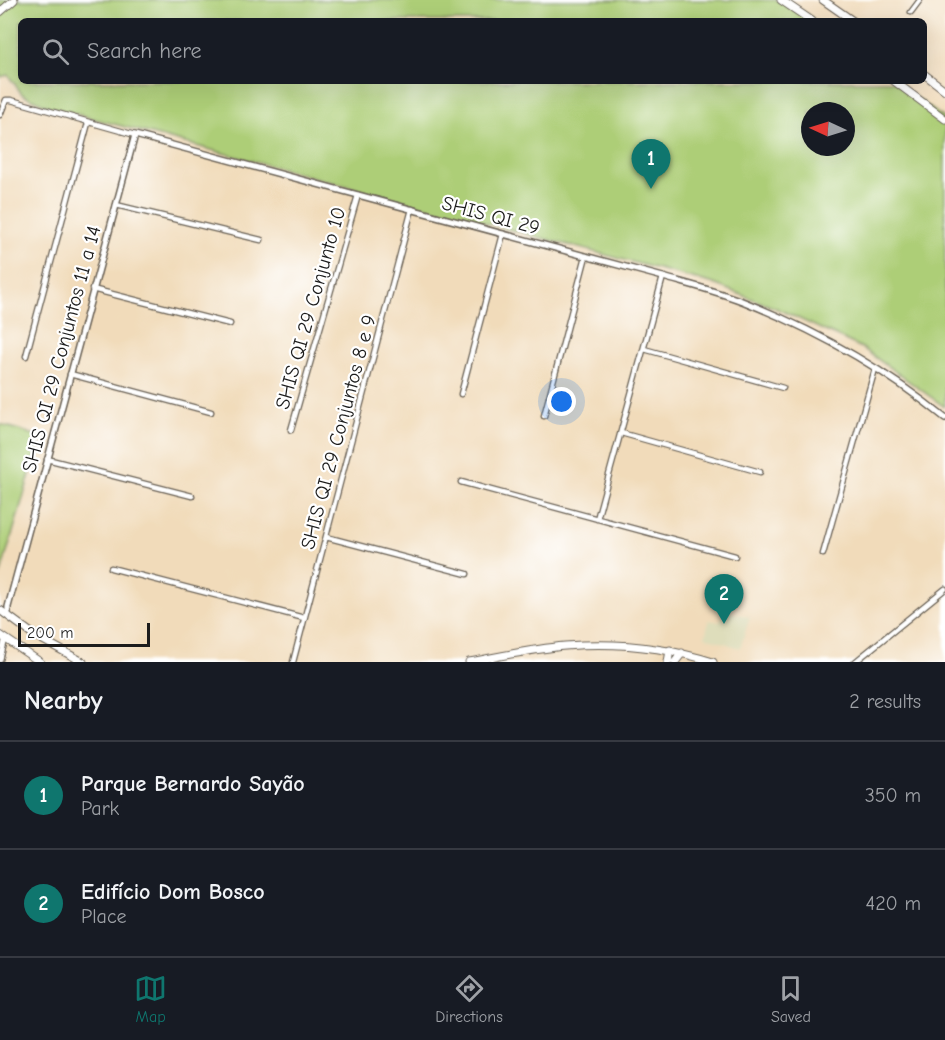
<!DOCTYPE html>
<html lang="en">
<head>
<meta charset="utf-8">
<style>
	:root { --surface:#171b24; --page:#242831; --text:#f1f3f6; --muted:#9ea1a6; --line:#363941; --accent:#0f766e }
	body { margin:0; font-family:"Comic Neue",sans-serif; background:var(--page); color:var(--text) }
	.compass { position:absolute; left:801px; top:102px; width:54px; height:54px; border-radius:50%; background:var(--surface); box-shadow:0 6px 24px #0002; rotate:274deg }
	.scale { position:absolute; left:18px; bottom:15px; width:132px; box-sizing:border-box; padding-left:6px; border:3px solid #1c1c1c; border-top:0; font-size:16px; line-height:21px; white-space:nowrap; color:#1c1c1c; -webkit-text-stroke:4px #fff; paint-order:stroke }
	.you { position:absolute; left:562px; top:402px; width:21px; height:21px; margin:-15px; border:4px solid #fff; border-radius:50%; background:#1a73e8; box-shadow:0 0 0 9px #1a73e833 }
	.badge { display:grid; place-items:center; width:39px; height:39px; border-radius:50%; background:var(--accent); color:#fff; font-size:20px; font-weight:700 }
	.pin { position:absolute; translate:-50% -50px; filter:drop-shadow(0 2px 3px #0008) }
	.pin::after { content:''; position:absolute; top:32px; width:21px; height:18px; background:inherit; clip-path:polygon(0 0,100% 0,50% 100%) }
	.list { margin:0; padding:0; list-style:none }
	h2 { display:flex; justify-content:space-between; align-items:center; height:78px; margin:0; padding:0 24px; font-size:26px }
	h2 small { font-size:20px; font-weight:400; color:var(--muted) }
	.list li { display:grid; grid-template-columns:39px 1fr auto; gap:18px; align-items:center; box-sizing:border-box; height:108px; padding:0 24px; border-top:2px solid var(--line) }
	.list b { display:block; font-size:22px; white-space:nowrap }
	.list p { margin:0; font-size:20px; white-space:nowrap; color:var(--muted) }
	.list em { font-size:20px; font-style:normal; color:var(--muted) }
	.icon { flex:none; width:33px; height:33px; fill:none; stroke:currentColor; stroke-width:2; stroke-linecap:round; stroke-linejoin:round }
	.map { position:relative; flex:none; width:945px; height:662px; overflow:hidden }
	.search { position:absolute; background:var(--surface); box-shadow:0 6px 24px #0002; left:18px; right:18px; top:18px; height:66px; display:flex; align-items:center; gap:15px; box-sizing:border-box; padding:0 21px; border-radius:9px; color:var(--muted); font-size:22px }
	.sheet { height:294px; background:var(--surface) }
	nav { display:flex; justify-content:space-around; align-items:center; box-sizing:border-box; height:84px; border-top:2px solid var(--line); background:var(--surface); font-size:16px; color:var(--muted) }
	nav a { display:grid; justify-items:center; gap:3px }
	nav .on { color:var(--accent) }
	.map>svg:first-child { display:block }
	.built { fill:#deddbb }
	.park { fill:#adce77; stroke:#64754a; stroke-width:1.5; fill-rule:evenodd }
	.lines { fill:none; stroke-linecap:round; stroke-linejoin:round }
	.minor-casing { stroke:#675f53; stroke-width:7 }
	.tertiary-casing { stroke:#675f53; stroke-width:8 }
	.primary-casing { stroke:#675f53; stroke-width:9 }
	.minor { stroke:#fff; stroke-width:4.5 }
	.tertiary { stroke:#fff; stroke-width:5 }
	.primary { stroke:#fff; stroke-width:7 }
	.labels { text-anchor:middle; stroke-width:4.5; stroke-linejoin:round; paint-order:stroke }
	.street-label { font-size:20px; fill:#1c1c1c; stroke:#fff }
</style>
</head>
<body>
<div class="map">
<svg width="945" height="662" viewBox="0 0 945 662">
	<rect width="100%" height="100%" fill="#fff"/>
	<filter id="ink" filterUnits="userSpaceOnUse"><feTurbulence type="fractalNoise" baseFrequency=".0167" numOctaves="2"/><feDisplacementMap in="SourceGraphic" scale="12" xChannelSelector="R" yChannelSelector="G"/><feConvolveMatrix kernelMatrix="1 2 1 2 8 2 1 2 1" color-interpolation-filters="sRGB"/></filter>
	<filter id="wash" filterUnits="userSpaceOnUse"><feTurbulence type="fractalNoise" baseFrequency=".008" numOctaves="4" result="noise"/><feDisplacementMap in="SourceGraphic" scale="24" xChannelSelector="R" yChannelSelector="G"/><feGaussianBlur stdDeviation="1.35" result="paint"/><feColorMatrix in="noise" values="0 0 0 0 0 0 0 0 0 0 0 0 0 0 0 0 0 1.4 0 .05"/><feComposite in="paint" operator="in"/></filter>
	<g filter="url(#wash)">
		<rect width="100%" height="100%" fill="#f1dbba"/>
		<path class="built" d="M724,610L750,617L740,648L705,637L709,620L720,622Z"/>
		<path class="park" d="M0,0H787L815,21H21V81H894L945,119V407L862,348L778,309L711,283L50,107L22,94L8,75L0,77ZM810,111H846V147H810Z
			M0,424L41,437L0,576Z"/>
	</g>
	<g filter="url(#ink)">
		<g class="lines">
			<defs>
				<path id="minor" d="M911,12L920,0
					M0,115L6,100H11L135,135
					M116,205L261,240
					M92,289L230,324
					M644,349L783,388
					M26,356L88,123
					M70,374L211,412
					M461,394L503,234
					M544,416L586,256
					M291,430L358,195
					M621,433L760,472
					M47,459L192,496
					M461,482L735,556
					M597,519L663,277
					M326,537L467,574
					M823,554L875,369
					M111,568L304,618
					M0,660L5,640
					M293,662L412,209
					M855,662L945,589"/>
				<path id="tertiary" d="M8,616V607L135,135L663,277C691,285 720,292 747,303C817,331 886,370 945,418"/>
				<path id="primary" d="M781,0L812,21
					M823,0L853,21
					M0,12L14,0
					M924,74L945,90
					M894,81L945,119
					M0,610L34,635L83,662
					M0,635L40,662
					M469,662C501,656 533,649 565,646C615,642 666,647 713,662
					M668,662L670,650
					M675,662L682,653"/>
			</defs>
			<use href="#minor" class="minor-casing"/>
			<use href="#tertiary" class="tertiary-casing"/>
			<use href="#primary" class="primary-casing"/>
			<use href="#minor" class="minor"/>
			<use href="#tertiary" class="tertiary"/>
			<use href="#primary" class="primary"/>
		</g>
	</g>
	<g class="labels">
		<g class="street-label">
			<text transform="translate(491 215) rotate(15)" y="7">SHIS QI 29</text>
			<text transform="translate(310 308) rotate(-74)" y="7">SHIS QI 29 Conjunto 10</text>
			<text transform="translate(61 349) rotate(-75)" y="7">SHIS QI 29 Conjuntos 11 a 14</text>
			<text transform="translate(338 432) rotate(-75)" y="7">SHIS QI 29 Conjuntos 8 e 9</text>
		</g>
	</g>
</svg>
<svg class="compass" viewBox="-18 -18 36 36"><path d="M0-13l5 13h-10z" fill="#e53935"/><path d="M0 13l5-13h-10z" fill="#9ea1a6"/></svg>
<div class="scale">200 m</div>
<div class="you"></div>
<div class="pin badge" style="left:651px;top:189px">1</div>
<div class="pin badge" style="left:724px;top:624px">2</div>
<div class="search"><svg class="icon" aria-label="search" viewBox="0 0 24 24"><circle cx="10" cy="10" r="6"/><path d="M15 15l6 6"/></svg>Search here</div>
</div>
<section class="sheet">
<h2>Nearby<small>2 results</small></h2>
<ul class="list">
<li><span class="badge">1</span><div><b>Parque Bernardo Sayão</b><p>Park</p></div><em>350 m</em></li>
<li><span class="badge">2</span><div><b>Edifício Dom Bosco</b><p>Place</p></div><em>420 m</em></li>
</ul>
</section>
<nav>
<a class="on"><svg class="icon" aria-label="map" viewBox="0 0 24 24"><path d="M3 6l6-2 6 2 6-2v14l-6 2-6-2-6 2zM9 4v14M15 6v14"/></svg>Map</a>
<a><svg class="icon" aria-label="directions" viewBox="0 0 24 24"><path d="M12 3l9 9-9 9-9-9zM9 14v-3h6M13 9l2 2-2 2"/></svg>Directions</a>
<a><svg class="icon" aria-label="saved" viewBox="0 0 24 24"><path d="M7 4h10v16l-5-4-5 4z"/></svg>Saved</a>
</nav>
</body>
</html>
